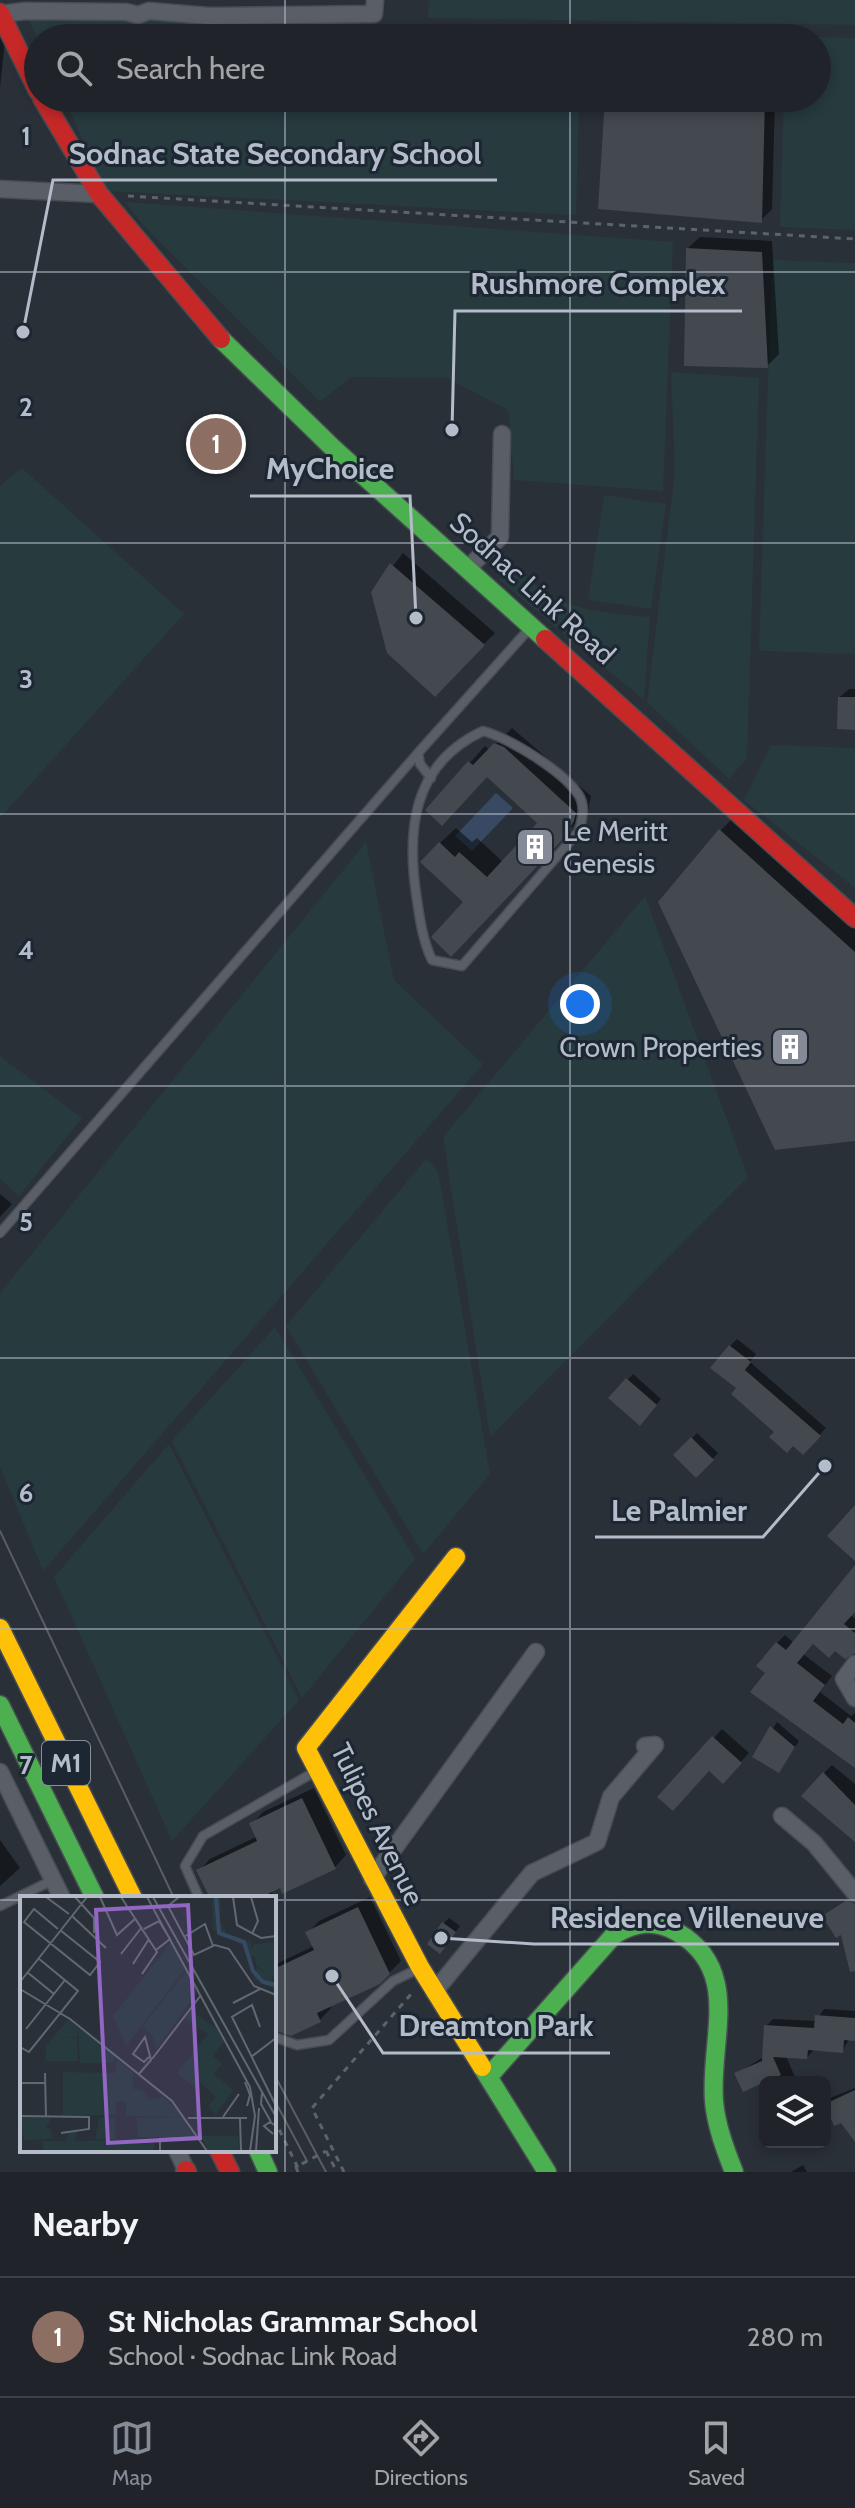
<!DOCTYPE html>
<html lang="en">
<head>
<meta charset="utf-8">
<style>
	:root { --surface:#20242a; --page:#282c32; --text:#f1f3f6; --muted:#a2a4a8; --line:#3d4147; --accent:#848b96 }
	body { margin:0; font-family:Cabin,sans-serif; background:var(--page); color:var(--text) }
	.controls { position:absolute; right:24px; bottom:24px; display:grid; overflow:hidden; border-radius:12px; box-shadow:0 4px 12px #0003 }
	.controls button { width:72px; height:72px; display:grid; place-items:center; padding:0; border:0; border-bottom:2px solid var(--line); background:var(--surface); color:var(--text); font:40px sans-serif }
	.you { position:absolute; left:580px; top:1004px; width:28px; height:28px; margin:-20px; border:6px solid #fff; border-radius:50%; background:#1a73e8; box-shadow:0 0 0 12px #1a73e833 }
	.badge { display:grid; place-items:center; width:52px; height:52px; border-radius:50%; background:var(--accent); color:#fff; font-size:26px; font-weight:700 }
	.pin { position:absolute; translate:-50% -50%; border:4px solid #fff; box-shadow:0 2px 8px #0006 }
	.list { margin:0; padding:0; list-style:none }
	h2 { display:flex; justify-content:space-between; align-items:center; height:104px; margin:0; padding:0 32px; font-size:34px }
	h2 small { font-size:26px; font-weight:400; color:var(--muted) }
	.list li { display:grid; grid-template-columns:52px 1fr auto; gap:24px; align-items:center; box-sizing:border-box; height:120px; padding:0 32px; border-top:2px solid var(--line) }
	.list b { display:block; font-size:30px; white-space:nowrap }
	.list p { margin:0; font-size:26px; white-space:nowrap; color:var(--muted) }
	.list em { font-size:26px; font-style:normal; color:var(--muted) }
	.icon { flex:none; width:44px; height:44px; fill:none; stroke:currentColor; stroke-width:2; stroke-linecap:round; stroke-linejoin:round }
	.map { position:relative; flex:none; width:855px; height:2172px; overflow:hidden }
	.search { position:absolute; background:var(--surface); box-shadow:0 4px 12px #0003; left:24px; right:24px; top:24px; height:88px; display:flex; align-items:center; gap:20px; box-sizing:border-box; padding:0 28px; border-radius:44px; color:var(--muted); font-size:30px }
	.sheet { height:224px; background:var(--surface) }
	nav { display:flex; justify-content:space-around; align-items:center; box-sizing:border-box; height:112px; border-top:2px solid var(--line); background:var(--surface); font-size:22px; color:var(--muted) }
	nav a { display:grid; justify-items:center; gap:4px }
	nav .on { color:var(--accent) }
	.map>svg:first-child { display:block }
	.green { fill:#273a3e }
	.water { fill:#384963 }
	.shadow { fill:#0007 }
	.building { fill:#444950 }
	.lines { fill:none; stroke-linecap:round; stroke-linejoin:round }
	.lane-casing { stroke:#484c53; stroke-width:11 }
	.street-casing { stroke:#484c53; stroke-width:19 }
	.fast-casing { stroke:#484c53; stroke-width:21 }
	.slow-casing { stroke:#484c53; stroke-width:21 }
	.jam-casing { stroke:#484c53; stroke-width:21 }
	.path { stroke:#5d636a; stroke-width:3; stroke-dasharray:6 6; stroke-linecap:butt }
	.lane { stroke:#5a5e66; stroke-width:8 }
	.street { stroke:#5a5e66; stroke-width:16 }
	.fast { stroke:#4caf50; stroke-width:18 }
	.slow { stroke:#ffc107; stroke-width:18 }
	.jam { stroke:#c62828; stroke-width:18 }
	.tram { stroke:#595d64; stroke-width:2 }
	.path-bridge { stroke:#5d636a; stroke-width:3; stroke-dasharray:6 6; stroke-linecap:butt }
	.grid { fill:none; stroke:#b4bcc9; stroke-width:2; stroke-opacity:0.55 }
	.labels { text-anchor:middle; stroke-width:6; stroke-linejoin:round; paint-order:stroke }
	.shield { fill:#1d2633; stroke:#878f9c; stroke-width:2 }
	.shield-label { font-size:26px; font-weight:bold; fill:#b4bcc9 }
	.street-label { font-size:28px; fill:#b4bcc9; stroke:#1d2633 }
	.poi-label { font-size:28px; fill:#b4bcc9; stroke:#1d2633; text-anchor:start }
	.inset-river { fill:none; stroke:#384963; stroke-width:4 }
	.inset-road { fill:none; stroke:#616872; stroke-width:2 }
	.view { fill:#9266c3; fill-opacity:0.15; stroke:#9266c3; stroke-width:4 }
	.inset-edge { fill:none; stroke:#b4bcc9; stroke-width:4 }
	.grid-label { font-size:26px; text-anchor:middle; font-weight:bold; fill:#b4bcc9; stroke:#1d2633; stroke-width:6; stroke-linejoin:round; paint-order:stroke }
	.leader { fill:none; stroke:#b4bcc9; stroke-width:3 }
	.callout-dot { fill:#b4bcc9; stroke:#1d2633; stroke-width:3 }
	.callout-label { font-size:30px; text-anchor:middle; font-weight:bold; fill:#b4bcc9; stroke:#1d2633; stroke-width:6; stroke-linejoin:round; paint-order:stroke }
</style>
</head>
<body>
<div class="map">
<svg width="855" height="2172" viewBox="0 0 855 2172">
	<rect width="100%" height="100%" fill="#2a3038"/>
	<path class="green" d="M429,0H855V25L428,18Z
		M25,11L580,37V38L38,40Z
		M786,36L855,38V230L780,227L784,98H817V38Z
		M64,98H579L576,215L105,191Z
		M125,202L673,242L663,491L514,480L508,410L447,378L351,377L320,402L143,225Z
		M772,260L855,263V654L759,651Z
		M671,372L759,378L747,758L729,779L647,702L675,471Z
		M22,468L184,614L0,818V486Z
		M604,495L666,504L651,609L588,600Z
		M511,563C558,610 586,611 650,617L644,700L499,580Z
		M771,745L855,748V888L744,800Z
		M366,842L394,980L483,1064L43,1571L0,1466V1293Z
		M645,896L748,1177L490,1437L443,1137Z
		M0,1056L82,1118L19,1196L0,1179Z
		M426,1159L438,1171L490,1474L423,1554L286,1326Z
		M275,1327L415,1559L302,1698L172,1441Z
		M169,1444L299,1700L172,1841L54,1577Z"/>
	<path class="water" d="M496,793L513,808L472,851L455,836Z"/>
	<path class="shadow" d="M0,24L6,30L0,88Z
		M623,27L777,36V38H612Z
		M607,98H775L772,209L761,220Z
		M700,237L772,241L779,354L767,366L688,248Z
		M403,553L495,633L435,694L373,592Z
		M849,689H855V728L840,697Z
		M512,728L591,796L588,810L468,938L466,902L440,843L456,828L472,842L477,838L503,862L540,823L488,775L428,810L485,746L490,750Z
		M737,814L855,920V1139L720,831Z
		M0,1194L12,1204L0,1217Z
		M737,1339L756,1354L750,1362L826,1428L803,1453L777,1432L739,1388L730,1346Z
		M633,1374L661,1399L645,1418L611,1398Z
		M697,1433L718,1453L696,1476L675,1455Z
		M855,1569V1610L851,1615L855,1619V1652L814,1641L803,1654L832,1676L820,1692L851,1716L855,1713V1766L768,1673L777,1643L785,1635L794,1643Z
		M777,1722L799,1741L779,1771L754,1757Z
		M722,1729L749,1753L723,1781L709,1768L660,1797Z
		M832,1765L855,1784V1838L824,1773Z
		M314,1788L346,1855L335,1867L271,1890L275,1899L274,1900L212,1898L199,1871L210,1859L258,1836L252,1824L263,1812Z
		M0,1840L20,1868L0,1886Z
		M370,1897L401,1961L389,1973L330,2005L331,2008L320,2020L278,2029L274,2020V1965L314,1946L308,1933L319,1921Z
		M449,1918L460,1926L445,1946L444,1923Z
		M824,2009L855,2011V2039L850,2038L842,2051L814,2050L807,2057L786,2056L797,2082H765V2093L760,2082L737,2073L764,2057L766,2026L773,2019L816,2021Z
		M855,2088V2138L842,2120L830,2112L825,2114V2100Z
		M803,2165L807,2172H791Z"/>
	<path class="building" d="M605,98H765L762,223L598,209Z
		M686,248L762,252L768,368L684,366Z
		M390,563L485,645L435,697L387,653L371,592Z
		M838,697H855V730L837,729Z
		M494,743L504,747L576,813L574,821L563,839L451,957L431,937L463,902L420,862L439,842L455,857L459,852L487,877L537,823L487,777L442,826L425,810L468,761L473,765Z
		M719,829L855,952V1141L775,1150L658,902Z
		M729,1345L751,1362L745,1370L821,1436L803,1455L793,1446L787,1453L769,1437L774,1432L731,1394L736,1388L710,1368Z
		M626,1378L657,1405L640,1426L608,1398Z
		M691,1437L714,1460L696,1478L673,1455Z
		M855,1505V1561L827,1536Z
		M855,1565V1612L844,1624L855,1633V1653L845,1659L835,1651L829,1658L813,1644L797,1663L825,1685L813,1701L843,1724L848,1717L855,1723V1768L750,1692L765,1673L756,1666L776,1642L786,1650Z
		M770,1726L795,1747L779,1773L752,1757Z
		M712,1736L742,1763L723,1784L709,1771L673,1811L657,1797Z
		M823,1772L855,1805V1842L801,1796Z
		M302,1798L336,1869L282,1894L280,1888L260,1898H210L196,1870L257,1841L249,1823Z
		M847,1900L855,1904V1971L850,1972L841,1935L836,1938L822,1916Z
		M358,1907L390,1974L380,1984L317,2013L321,2022L291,2036L277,2031L274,1969L314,1950L305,1932Z
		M442,1922L456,1932L440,1954L427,1944Z
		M815,2015L855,2018V2041L844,2040L843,2053L808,2050L807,2059L773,2057L781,2075L743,2092L734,2073L762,2061L764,2025L814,2028Z
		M855,2090V2142L841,2123L834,2126L825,2104Z"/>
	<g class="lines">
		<defs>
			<path id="lane" d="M483,731C509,738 563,771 578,794C586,805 582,820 579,831L462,966L432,960C423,941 420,921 417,900C406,831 412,764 483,731Z
				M431,778L420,764L418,753L529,629
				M0,1233L418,753
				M199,1898L185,1866L203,1836L316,1771
				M0,1906L53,1880
				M274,2037L297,2045L329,2040L393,1981L418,1969"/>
			<path id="street" d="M1,14L25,11L126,12L138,15L149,11L209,16L374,14L375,0
				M0,189L99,194
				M469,567L500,537L502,434
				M855,1664L844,1679L855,1698
				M0,1772L62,1898
				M782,1816L814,1843L855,1893
				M372,1879L536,1652
				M434,1992L532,1873L597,1842L611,1797L655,1745L645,1746
				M177,2150L186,2170L184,2172"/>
			<path id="fast" d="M221,339L334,449L545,639
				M0,1705L95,1898
				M482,2067L547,2172
				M489,2076L614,1935C635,1922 655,1919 677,1932C743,1970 709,2040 714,2101C716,2125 725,2149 734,2172
				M258,2150L268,2172"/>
			<path id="slow" d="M456,1557L306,1748L420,1967L482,2067
				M0,1628L133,1898"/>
			<path id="jam" d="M0,13L38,91
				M42,98L99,194L221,339
				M545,639L855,918
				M219,2150L230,2172
				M186,2170L187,2172"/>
		</defs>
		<use href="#lane" class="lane-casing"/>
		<use href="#street" class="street-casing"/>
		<use href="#fast" class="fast-casing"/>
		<use href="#slow" class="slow-casing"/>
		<use href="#jam" class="jam-casing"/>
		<path class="path" d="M128,196L855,239
			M274,2119L300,2172
			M326,2151L337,2172
			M344,2172L312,2108L412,1993"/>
		<use href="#lane" class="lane"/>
		<use href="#street" class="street"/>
		<use href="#fast" class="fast"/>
		<use href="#slow" class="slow"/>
		<use href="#jam" class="jam"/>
		<path class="tram" d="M0,1531L174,1898
			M274,2074L326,2172
			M277,2105L307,2161"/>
		<path class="path-bridge" d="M298,2172L296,2167L326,2151"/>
	</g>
	<path class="grid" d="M285,0V38M570,0V38M285,98V2172M570,98V2172M0,272H855M0,543H855M0,814H855M0,1086H855M0,1358H855M0,1629H855M0,1900H22M274,1900H855"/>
	<defs>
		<symbol id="building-square" viewBox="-11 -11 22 22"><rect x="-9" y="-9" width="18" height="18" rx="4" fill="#848b96" stroke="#1d2633"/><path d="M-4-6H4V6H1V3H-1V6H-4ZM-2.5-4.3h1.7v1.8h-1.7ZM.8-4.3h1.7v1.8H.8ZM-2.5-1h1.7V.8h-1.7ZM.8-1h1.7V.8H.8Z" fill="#fff"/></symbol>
	</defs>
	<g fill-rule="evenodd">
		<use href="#building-square" x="513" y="825" width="44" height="44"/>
		<use href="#building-square" x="768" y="1025" width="44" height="44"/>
	</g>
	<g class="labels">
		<rect class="shield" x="42" y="1741" width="48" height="44" rx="6"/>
		<g class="shield-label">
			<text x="66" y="1772">M1</text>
		</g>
		<g class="street-label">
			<text transform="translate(533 588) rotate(42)" y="10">Sodnac Link Road</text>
			<text transform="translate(378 1824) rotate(64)" y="10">Tulipes Avenue</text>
		</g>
		<g class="poi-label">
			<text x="563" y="841">Le Meritt<tspan x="563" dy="32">Genesis</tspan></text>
			<text x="762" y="1057" text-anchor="end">Crown Properties</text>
		</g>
	</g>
	<g transform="translate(20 1896)">
		<rect width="256" height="256" fill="#2a3038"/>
		<path d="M192,1H201L200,26L207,38L230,45L233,55V49L256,45V80L251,81L256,94L233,83L237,72L250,80L236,70L235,60L229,61L224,50L193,34ZM151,46L165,73L106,150L93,120ZM167,74L177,97L136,154L132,139L122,131ZM171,114L193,131L196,127L205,144L193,160L202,168L194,178L213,194L196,219L188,210L196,201L181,187L175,192L157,177L188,138L165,123ZM48,124L96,160L93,167H60L58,134L57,141L41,142H57L58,165H26V150ZM97,163L119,182L113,180V193L122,194L130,204L143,201L163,219L177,241H118L117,222L163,221L106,220V206H96V219H43V176L95,177ZM0,221L31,222L26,232L31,233L32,243L4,244ZM79,222H95V243H75ZM58,235L54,245L134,243V255H23V245H47L48,237ZM180,240H218L219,255H189Z" fill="#273a3e"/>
		<path class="inset-river" d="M196,1L199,37L224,46L233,75L243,86L256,89"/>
		<path class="inset-road" d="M26,1L49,18M55,1L74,22V37M80,1L97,39L116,22M101,1L137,56L122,78M127,1L230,191L235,220L230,255M133,1L256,221M159,1L148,10L174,59L195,49L209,53L234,90L256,99M213,1L217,29L241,42L256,40M231,1L238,25L232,38M52,20L86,52M38,33L14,13L4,26L70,79L80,66L40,34M124,33L139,25L150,43L136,54M164,41L185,28L193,50M101,58L122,31M113,68L129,43M7,76L34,98M0,86L67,1M0,93L50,123L152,205L187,255M213,107L240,93M240,131L232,109L212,121L256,210M6,133L45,84M0,151L9,156L58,95L18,62M231,161L256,142M132,163L181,99M25,177L26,221M119,178L131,164L125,141L113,158L124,166L129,161M225,186L230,199L227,210M0,187H25M242,197L241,208L251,226M0,220L69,221V233L41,237M203,221L219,198M168,222H227M220,222L221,255M253,238L244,230L250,226L256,230M140,255V243L178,241M236,255L239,212"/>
		<path class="view" d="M168,9L180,242L88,247L76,14Z"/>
		<rect width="256" height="256" class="inset-edge"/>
	</g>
	<g class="grid-label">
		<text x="26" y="145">1</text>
		<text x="26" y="416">2</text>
		<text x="26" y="688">3</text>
		<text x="26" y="959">4</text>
		<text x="26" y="1231">5</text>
		<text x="26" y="1502">6</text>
		<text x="26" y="1774">7</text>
	</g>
	<path class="leader" d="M23 332L53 180H497M452 430L455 311H742M416 618L410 496H250M825 1466L763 1537H595M441 1938L534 1944H839M332 1976L383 2053H610"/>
	<g class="callout-dot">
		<circle cx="23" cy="332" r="8"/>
		<circle cx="452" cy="430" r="8"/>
		<circle cx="416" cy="618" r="8"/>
		<circle cx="825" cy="1466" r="8"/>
		<circle cx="441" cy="1938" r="8"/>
		<circle cx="332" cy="1976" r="8"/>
	</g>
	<g class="callout-label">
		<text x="275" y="164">Sodnac State Secondary School</text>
		<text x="598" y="294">Rushmore Complex</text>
		<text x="330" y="479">MyChoice</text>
		<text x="679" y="1521">Le Palmier</text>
		<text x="687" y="1928">Residence Villeneuve</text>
		<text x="496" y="2036">Dreamton Park</text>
	</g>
</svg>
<div class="controls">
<button><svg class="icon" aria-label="layers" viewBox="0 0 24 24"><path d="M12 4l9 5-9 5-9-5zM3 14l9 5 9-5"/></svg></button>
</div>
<div class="you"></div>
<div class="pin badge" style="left:216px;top:444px;background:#8d6e63">1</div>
<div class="search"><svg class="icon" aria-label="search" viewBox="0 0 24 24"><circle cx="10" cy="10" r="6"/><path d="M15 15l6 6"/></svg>Search here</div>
</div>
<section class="sheet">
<h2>Nearby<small></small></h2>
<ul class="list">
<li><span class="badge" style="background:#8d6e63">1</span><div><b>St Nicholas Grammar School</b><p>School · Sodnac Link Road</p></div><em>280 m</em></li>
</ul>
</section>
<nav>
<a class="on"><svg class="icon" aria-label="map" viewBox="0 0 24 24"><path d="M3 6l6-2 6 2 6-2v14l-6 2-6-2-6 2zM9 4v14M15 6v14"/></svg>Map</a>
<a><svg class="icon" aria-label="directions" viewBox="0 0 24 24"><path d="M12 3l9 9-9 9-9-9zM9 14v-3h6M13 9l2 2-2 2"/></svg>Directions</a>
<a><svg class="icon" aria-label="saved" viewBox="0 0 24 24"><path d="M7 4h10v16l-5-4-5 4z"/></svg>Saved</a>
</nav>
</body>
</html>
